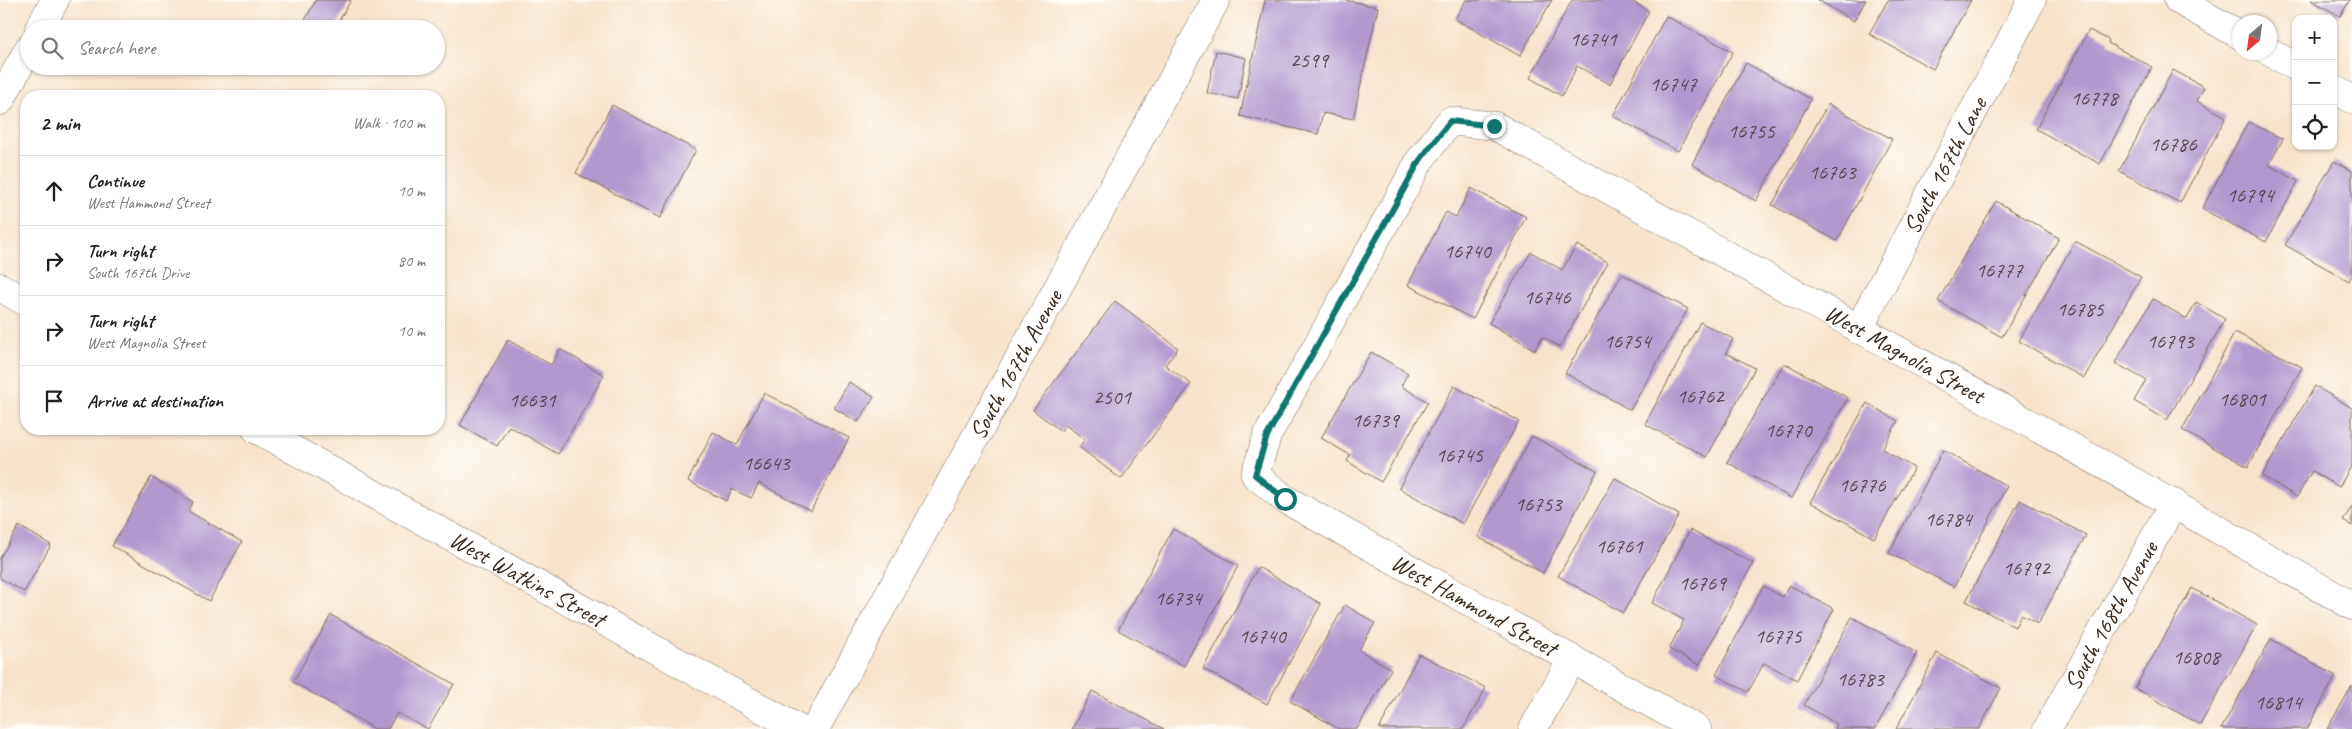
<!DOCTYPE html>
<html lang="en">
<head>
<meta charset="utf-8">
<style>
	:root { --surface:#fff; --page:#f6f6f6; --text:#222; --muted:#767676; --line:#e0e0e0 }
	body { margin:0; font-family:Caveat,sans-serif; background:var(--page); color:var(--text) }
	.controls { position:absolute; right:15px; top:15px; display:grid; overflow:hidden; border-radius:10px; box-shadow:0 1px 4px #0004 }
	.controls button { width:45px; height:45px; display:grid; place-items:center; padding:0; border:0; border-bottom:1px solid var(--line); background:var(--surface); color:var(--text); font:25px sans-serif }
	.compass { position:absolute; left:2232px; top:15px; width:45px; height:45px; border-radius:50%; background:var(--surface); box-shadow:0 1px 4px #0004; rotate:209deg }
	.stop { position:absolute; width:15px; height:15px; margin:-11px; border:4px solid #0f766e; border-radius:50%; background:#fff }
	.stop.end { background:#0f766e; border-color:#fff; box-shadow:0 1px 5px #0008 }
	.list { margin:0; padding:0; list-style:none }
	h2 { display:flex; justify-content:space-between; align-items:center; height:65px; margin:0; padding:0 20px; font-size:21px }
	h2 small { font-size:16px; font-weight:400; color:var(--muted) }
	.list li { display:grid; grid-template-columns:32px 1fr auto; gap:15px; align-items:center; box-sizing:border-box; height:70px; padding:0 20px; border-top:1px solid var(--line) }
	.list b { display:block; font-size:19px; white-space:nowrap }
	.list p { margin:0; font-size:16px; white-space:nowrap; color:var(--muted) }
	.list em { font-size:16px; font-style:normal; color:var(--muted) }
	.icon { flex:none; width:28px; height:28px; fill:none; stroke:currentColor; stroke-width:2; stroke-linecap:round; stroke-linejoin:round }
	.map { position:relative; flex:none; width:2352px; height:729px; overflow:hidden }
	.search { position:absolute; background:var(--surface); box-shadow:0 1px 4px #0004; left:20px; top:20px; width:425px; height:55px; display:flex; align-items:center; gap:12px; box-sizing:border-box; padding:0 18px; border-radius:28px; color:var(--muted); font-size:19px }
	.panel { position:absolute; background:var(--surface); box-shadow:0 1px 4px #0004; left:20px; top:90px; width:425px; height:345px; border-radius:20px }
	.map>svg:first-child { display:block }
	.building { fill:#b198ce }
	.lines { fill:none; stroke-linecap:round; stroke-linejoin:round }
	.street-casing { stroke:#7d6b5b; stroke-width:29 }
	.street { stroke:#fff; stroke-width:28 }
	.route { stroke:#0f766e; stroke-width:6 }
	.labels { text-anchor:middle; stroke-width:4; stroke-linejoin:round; paint-order:stroke }
	.number-label { font-size:21px; fill:#58464a }
	.street-label { font-size:24px; fill:#3b2a1e; stroke:#fdfcf7 }
</style>
</head>
<body>
<div class="map">
<svg width="2352" height="729" viewBox="0 0 2352 729">
	<rect width="100%" height="100%" fill="#fdfcf7"/>
	<filter id="ink" filterUnits="userSpaceOnUse"><feTurbulence type="fractalNoise" baseFrequency=".02" numOctaves="2"/><feDisplacementMap in="SourceGraphic" scale="10" xChannelSelector="R" yChannelSelector="G"/><feConvolveMatrix kernelMatrix="1 2 1 2 8 2 1 2 1" color-interpolation-filters="sRGB"/></filter>
	<filter id="wash" filterUnits="userSpaceOnUse"><feTurbulence type="fractalNoise" baseFrequency=".0096" numOctaves="4" result="noise"/><feDisplacementMap in="SourceGraphic" scale="20" xChannelSelector="R" yChannelSelector="G"/><feGaussianBlur stdDeviation="1.12" result="paint"/><feColorMatrix in="noise" values="0 0 0 0 0 0 0 0 0 0 0 0 0 0 0 0 0 1.4 0 .05"/><feComposite in="paint" operator="in"/></filter>
	<g filter="url(#wash)">
		<rect width="100%" height="100%" fill="#f7e3cc"/>
		<g id="blocks">
			<path class="building" d="M316,0H351L334,29H300Z
				M1265,0H1345L1378,7L1353,119L1323,113L1318,134L1240,116Z
				M1466,0H1552L1520,56L1455,19Z
				M1572,0H1629L1649,11L1610,84L1577,66L1562,96L1530,78Z
				M1818,0H1866L1854,21Z
				M1888,0H1971L1933,69L1869,34Z
				M2311,0H2350L2340,16Z
				M1666,16L1733,52L1678,151L1613,116Z
				M2089,30L2109,40L2108,43L2152,67L2100,164L2036,129Z
				M1216,51L1246,58L1238,99L1207,93Z
				M1746,63L1811,99L1756,201L1692,164Z
				M2173,70L2204,87L2197,101L2226,117L2180,203L2119,171Z
				M1828,104L1892,139L1837,241L1772,205Z
				M612,105L696,150L660,218L576,173Z
				M2248,122L2283,139L2269,165L2298,181L2266,242L2202,209Z
				M2334,161L2352,171V275L2349,281L2285,245Z
				M1471,188L1526,217L1473,319L1408,285L1446,212L1456,217Z
				M1996,201L2059,238L2002,337L1938,301Z
				M2075,241L2141,277L2084,378L2019,341Z
				M1577,245L1608,262L1560,347L1542,337L1535,350L1489,323L1531,252L1562,270Z
				M1622,274L1688,309L1630,410L1565,373Z
				M2153,299L2187,319L2196,302L2225,319L2167,420L2134,401L2146,380L2115,363Z
				M1115,301L1178,348L1165,365L1191,384L1121,479L1079,447L1085,439L1065,425L1061,431L1033,410Z
				M1700,322L1733,339L1726,353L1755,368L1707,457L1645,424Z
				M2235,332L2302,367L2248,467L2182,430Z
				M508,340L551,365L560,349L604,375L558,454L509,426L497,446L460,425Z
				M1371,352L1408,373L1401,386L1428,402L1381,482L1347,461L1350,455L1321,438Z
				M1784,363L1848,398L1791,498L1727,462Z
				M849,382L874,397L858,422L834,408Z
				M1454,386L1519,421L1463,524L1399,488Z
				M2315,386L2352,408V465L2339,487L2312,471L2297,497L2262,476Z
				M764,393L849,438L811,511L759,483L751,498L732,489L726,501L688,481L713,432L737,445Z
				M1867,403L1898,421L1882,449L1914,468L1874,538L1810,502Z
				M1532,436L1597,471L1543,573L1478,537Z
				M1943,450L2007,486L1954,587L1889,553Z
				M151,477L193,502L188,511L242,542L209,601L112,546Z
				M1615,478L1679,515L1623,613L1558,576Z
				M2020,500L2086,535L2038,624L2021,615L2015,627L1966,601Z
				M2352,506V526L2343,521Z
				M19,526L51,545L24,592L0,578V558Z
				M1173,529L1238,566L1184,666L1118,630Z
				M1690,530L1753,563L1699,665L1669,649L1684,620L1652,603Z
				M1258,567L1321,604L1267,704L1203,669Z
				M1789,585L1834,609L1797,680L1764,663L1748,692L1716,675L1763,586L1783,597Z
				M2192,588L2257,625L2200,725L2135,688Z
				M1345,605L1375,623L1359,650L1391,669L1357,729H1339L1290,701Z
				M331,615L454,684L428,729L397,713L388,729H375L293,682Z
				M1852,617L1917,653L1875,729H1835L1837,724L1804,705Z
				M2271,639L2336,676L2307,729H2221Z
				M1937,653L2001,688L1979,729H1896Z
				M1419,654L1486,688L1463,729H1379Z
				M2352,686V729H2327Z
				M1092,691L1164,729H1072Z"/>
		</g>
	</g>
	<g filter="url(#ink)">
		<use href="#blocks" fill-opacity="0" stroke="#7d6b5b" stroke-width="1"/>
		<g class="lines">
			<defs>
				<g id="street">
					<path d="M2178,0L2240,35"/>
					<path d="M39,29L55,0"/>
					<path d="M2270,52L2296,67"/>
					<path d="M2333,89L2352,99"/>
					<path d="M0,101L29,48"/>
					<path d="M0,287L26,302"/>
					<path id="s1" d="M1858,330L2032,0"/>
					<path id="s2" d="M256,429L799,729"/>
					<path id="s3" d="M815,729L1216,0"/>
					<path d="M1533,729L1572,659"/>
					<path id="s4" d="M1697,729L1285,499L1255,475L1267,436L1420,160L1450,121L1495,126C1780,286 2068,442 2352,606"/>
					<path id="s5" d="M2047,729L2174,503"/>
				</g>
			</defs>
			<use href="#street" class="street-casing"/>
			<use href="#street" class="street"/>
		</g>
	</g>
	<g class="lines" filter="url(#ink)">
		<path class="route" d="M1285,499L1255,475L1267,436L1420,160L1450,121L1494,126"/>
	</g>
	<g class="labels">
		<g class="number-label">
			<text x="1593" y="46">16741</text>
			<text x="1309" y="67">2599</text>
			<text x="1673" y="91">16747</text>
			<text x="2094" y="105">16778</text>
			<text x="1751" y="138">16755</text>
			<text x="2173" y="151">16786</text>
			<text x="1832" y="179">16763</text>
			<text x="2250" y="202">16794</text>
			<text x="1467" y="258">16740</text>
			<text x="1999" y="277">16777</text>
			<text x="1547" y="304">16746</text>
			<text x="2080" y="316">16785</text>
			<text x="1627" y="348">16754</text>
			<text x="2170" y="348">16793</text>
			<text x="1700" y="403">16762</text>
			<text x="1112" y="404">2501</text>
			<text x="2242" y="406">16801</text>
			<text x="532" y="407">16631</text>
			<text x="1375" y="427">16739</text>
			<text x="1788" y="437">16770</text>
			<text x="1459" y="462">16745</text>
			<text x="766" y="470">16643</text>
			<text x="1862" y="492">16776</text>
			<text x="1538" y="511">16753</text>
			<text x="1948" y="526">16784</text>
			<text x="1619" y="553">16761</text>
			<text x="2026" y="575">16792</text>
			<text x="1702" y="590">16769</text>
			<text x="1178" y="605">16734</text>
			<text x="1262" y="643">16740</text>
			<text x="1778" y="643">16775</text>
			<text x="2196" y="664">16808</text>
			<text x="1860" y="686">16783</text>
			<text x="2278" y="709">16814</text>
		</g>
		<g class="street-label">
			<text dy="8" stroke="none"><textPath href="#s1" startOffset="186">South 167th Lane</textPath></text>
			<text dy="8" stroke="none"><textPath href="#s4" startOffset="1430">West Magnolia Street</textPath></text>
			<text dy="8" stroke="none"><textPath href="#s3" startOffset="416">South 167th Avenue</textPath></text>
			<text dy="8" stroke="none"><textPath href="#s2" startOffset="310">West Watkins Street</textPath></text>
			<text transform="translate(1474 605) rotate(29)" y="8">West Hammond Street</text>
			<text dy="8" stroke="none"><textPath href="#s5" startOffset="130">South 168th Avenue</textPath></text>
		</g>
	</g>
</svg>
<div class="controls">
<button>+</button>
<button>−</button>
<button><svg class="icon" aria-label="locate" viewBox="0 0 24 24"><circle cx="12" cy="12" r="6"/><path d="M12 2v4M12 18v4M2 12h4M18 12h4"/></svg></button>
</div>
<svg class="compass" viewBox="-18 -18 36 36"><path d="M0-13l5 13h-10z" fill="#e53935"/><path d="M0 13l5-13h-10z" fill="#767676"/></svg>
<div class="stop" style="left:1285px;top:499px"></div>
<div class="stop end" style="left:1494px;top:126px"></div>
<div class="search"><svg class="icon" aria-label="search" viewBox="0 0 24 24"><circle cx="10" cy="10" r="6"/><path d="M15 15l6 6"/></svg>Search here</div>
<section class="panel">
<h2>2 min<small>Walk · 100 m</small></h2>
<ul class="list">
<li><svg class="icon" aria-label="ahead" viewBox="0 0 24 24"><path d="M12 20V5M6 11l6-6 6 6"/></svg><div><b>Continue</b><p>West Hammond Street</p></div><em>10 m</em></li>
<li><svg class="icon" aria-label="right" viewBox="0 0 24 24"><path d="M7 20v-9h11M14 6l5 5-5 5"/></svg><div><b>Turn right</b><p>South 167th Drive</p></div><em>80 m</em></li>
<li><svg class="icon" aria-label="right" viewBox="0 0 24 24"><path d="M7 20v-9h11M14 6l5 5-5 5"/></svg><div><b>Turn right</b><p>West Magnolia Street</p></div><em>10 m</em></li>
<li><svg class="icon" aria-label="arrive" viewBox="0 0 24 24"><path d="M6 21V4h12l-3 4 3 4H6"/></svg><div><b>Arrive at destination</b></div></li>
</ul>
</section>
</div>
</body>
</html>
